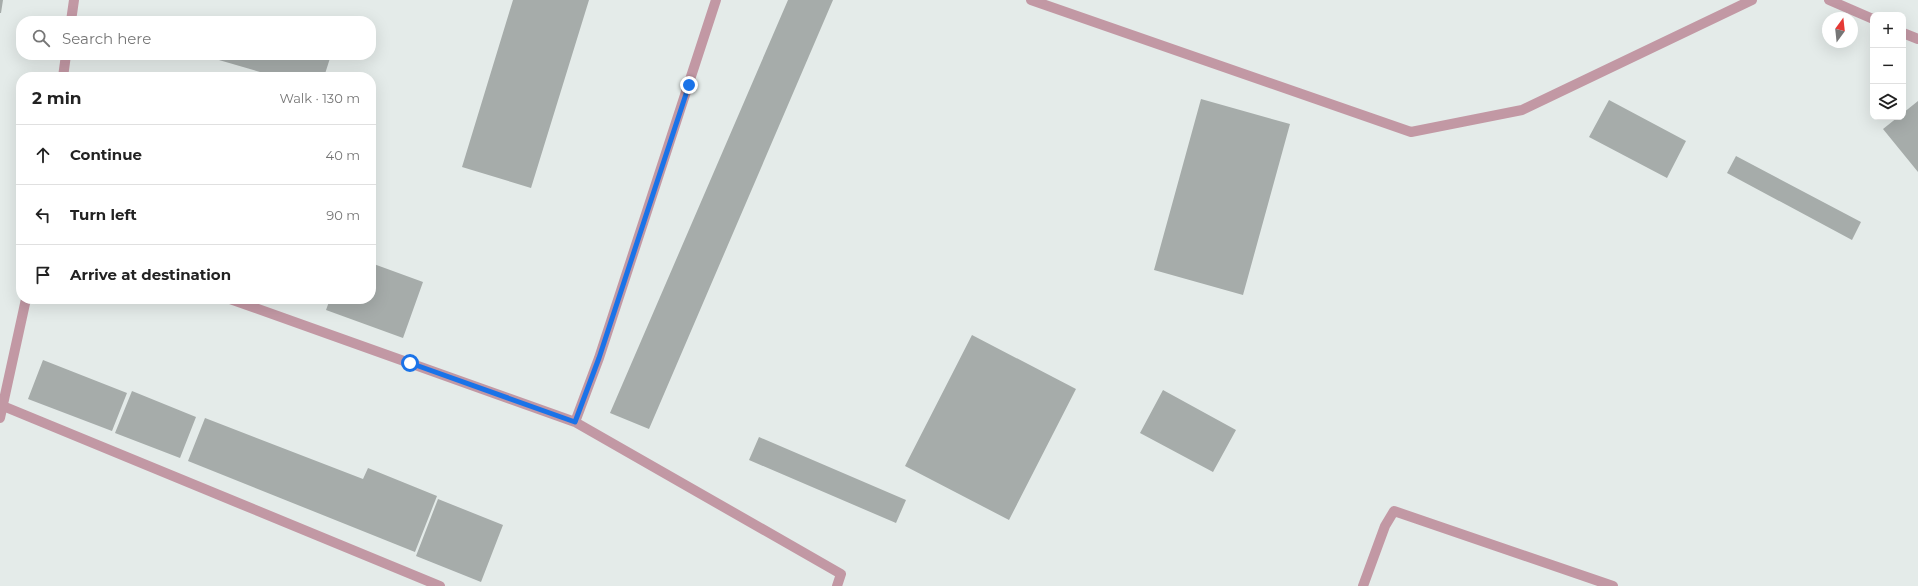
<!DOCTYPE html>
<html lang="en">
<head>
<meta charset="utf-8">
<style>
	:root { --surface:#fff; --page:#f2f2f2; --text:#222; --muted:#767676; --line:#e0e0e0 }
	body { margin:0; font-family:Montserrat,sans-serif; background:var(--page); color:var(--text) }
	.controls { position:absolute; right:12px; top:12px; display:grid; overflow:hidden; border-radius:8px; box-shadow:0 4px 16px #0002 }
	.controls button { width:36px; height:36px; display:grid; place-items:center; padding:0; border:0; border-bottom:1px solid var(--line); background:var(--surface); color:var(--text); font:20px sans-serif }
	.compass { position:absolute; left:1822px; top:12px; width:36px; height:36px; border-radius:50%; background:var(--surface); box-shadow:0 4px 16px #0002; rotate:15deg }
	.stop { position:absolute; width:12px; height:12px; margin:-9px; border:3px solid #1a73e8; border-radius:50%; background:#fff }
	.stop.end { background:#1a73e8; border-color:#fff; box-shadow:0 1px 4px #0008 }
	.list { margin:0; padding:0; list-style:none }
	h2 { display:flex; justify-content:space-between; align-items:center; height:52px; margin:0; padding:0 16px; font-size:17px }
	h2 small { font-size:13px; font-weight:400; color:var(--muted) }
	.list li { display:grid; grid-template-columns:26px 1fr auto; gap:12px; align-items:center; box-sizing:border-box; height:60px; padding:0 16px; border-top:1px solid var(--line) }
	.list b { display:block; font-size:15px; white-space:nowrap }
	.list em { font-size:13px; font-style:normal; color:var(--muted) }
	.icon { flex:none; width:22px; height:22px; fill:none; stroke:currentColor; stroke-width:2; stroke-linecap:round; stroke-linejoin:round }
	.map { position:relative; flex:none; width:1918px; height:586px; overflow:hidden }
	.search { position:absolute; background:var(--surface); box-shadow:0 4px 16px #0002; left:16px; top:16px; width:360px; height:44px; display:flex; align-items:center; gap:10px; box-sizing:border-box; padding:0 14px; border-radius:16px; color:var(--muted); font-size:15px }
	.panel { position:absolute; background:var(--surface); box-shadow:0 4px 16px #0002; left:16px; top:72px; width:360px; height:232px; border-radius:16px }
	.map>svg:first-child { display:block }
	.building { fill:#a6acaa }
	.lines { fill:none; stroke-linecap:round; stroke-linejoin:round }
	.minor { stroke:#c298a4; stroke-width:10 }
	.route { stroke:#1a73e8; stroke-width:5 }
</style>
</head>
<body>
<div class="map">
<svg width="1918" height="586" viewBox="0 0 1918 586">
	<rect width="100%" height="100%" fill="#e4ebe9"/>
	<path class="building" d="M0,0H3L1,13H0Z
		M513,0H589L531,188L462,167Z
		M788,0H833L649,429L610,413Z
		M213,55H331L324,77H277L212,58Z
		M1201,99L1290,124L1243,295L1154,270Z
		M1609,100L1686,141L1667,178L1589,137Z
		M1918,101V172L1883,129L1898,117H1903V113Z
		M1736,156L1861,222L1852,240L1727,173Z
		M371,263L423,282L403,338L326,310L330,299H371Z
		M972,335L1076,389L1009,520L905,466Z
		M43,360L127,393L112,431L28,399Z
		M1163,390L1236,430L1213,472L1140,433Z
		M132,391L196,417L180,458L115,433Z
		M205,418L363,479L368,468L437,496L415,552L188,461Z
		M759,437L906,500L896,523L749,460Z
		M438,499L503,525L481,582L416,556Z"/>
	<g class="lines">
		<path class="minor" d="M716,0L599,358L575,422L841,574L837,586
			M1031,0L1411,132L1522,110L1752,0
			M1829,0L1873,19
			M71,21L74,0
			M1903,33L1918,39
			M63,77L66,55
			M230,299L575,422
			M3,406L440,586
			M0,418L26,299
			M1363,586L1385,526L1394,511L1613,586"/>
	</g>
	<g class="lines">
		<path class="route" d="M410,363L575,422L599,358L689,85"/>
	</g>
</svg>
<div class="controls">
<button>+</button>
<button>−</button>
<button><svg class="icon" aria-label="layers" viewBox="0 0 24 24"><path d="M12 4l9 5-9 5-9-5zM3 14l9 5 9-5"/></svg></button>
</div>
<svg class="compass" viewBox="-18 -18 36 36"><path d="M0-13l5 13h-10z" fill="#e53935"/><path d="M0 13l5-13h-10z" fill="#767676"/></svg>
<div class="stop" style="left:410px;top:363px"></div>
<div class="stop end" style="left:689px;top:85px"></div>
<div class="search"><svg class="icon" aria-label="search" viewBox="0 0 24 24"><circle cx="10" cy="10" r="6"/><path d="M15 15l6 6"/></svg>Search here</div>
<section class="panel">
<h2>2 min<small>Walk · 130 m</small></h2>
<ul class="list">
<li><svg class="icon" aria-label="ahead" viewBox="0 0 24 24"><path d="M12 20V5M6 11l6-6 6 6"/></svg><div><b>Continue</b></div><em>40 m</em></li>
<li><svg class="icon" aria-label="left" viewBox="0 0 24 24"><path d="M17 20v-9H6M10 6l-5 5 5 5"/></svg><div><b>Turn left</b></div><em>90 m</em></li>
<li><svg class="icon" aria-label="arrive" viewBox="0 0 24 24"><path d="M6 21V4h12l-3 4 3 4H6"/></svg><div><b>Arrive at destination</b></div></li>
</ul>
</section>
</div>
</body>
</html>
